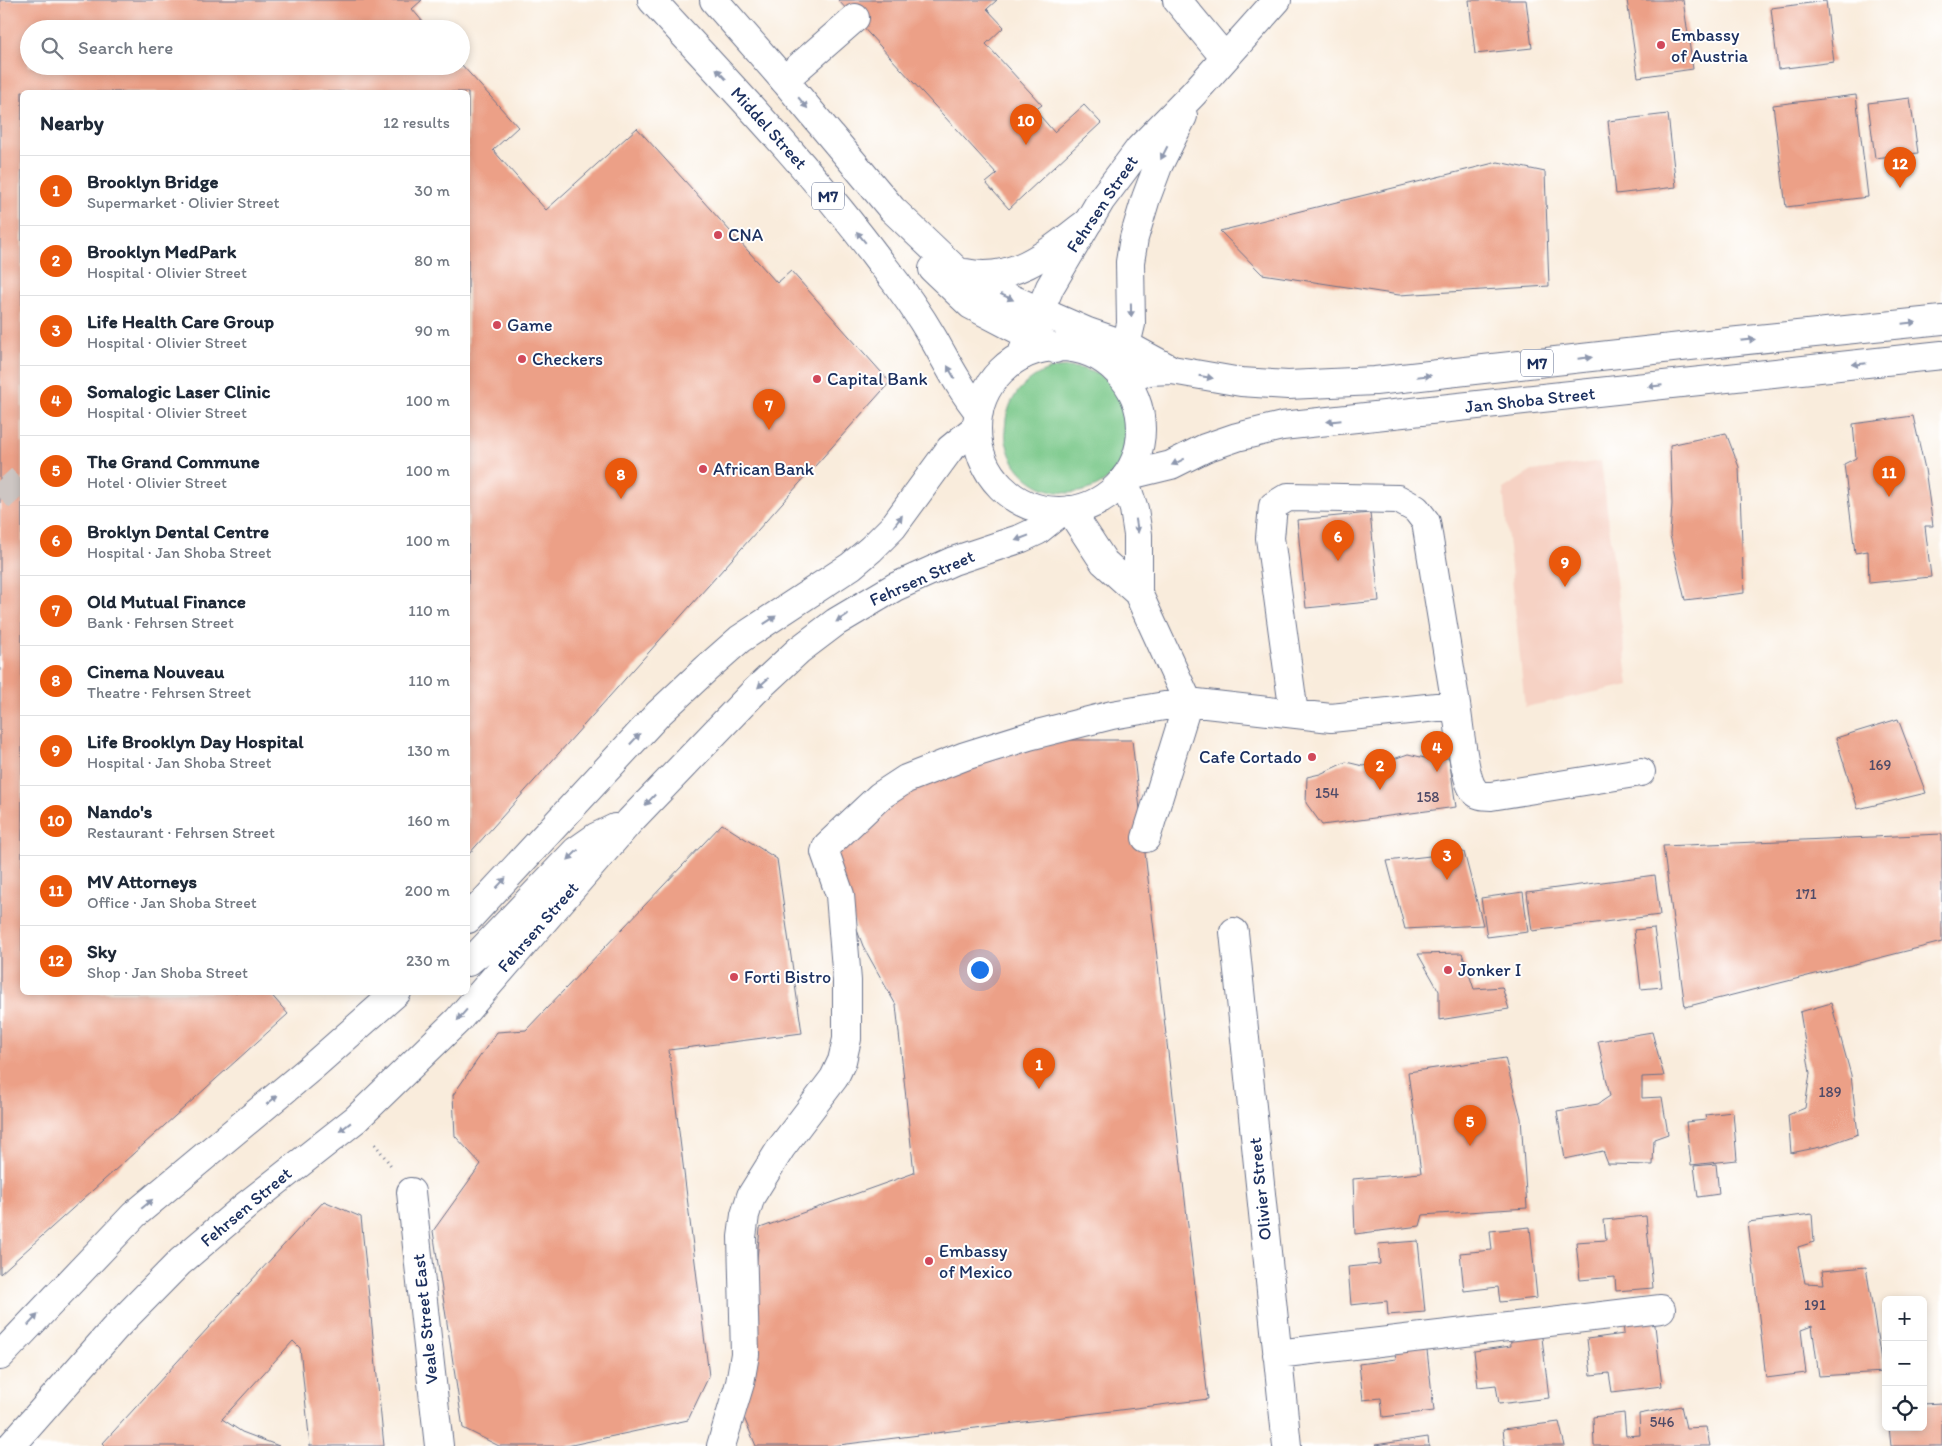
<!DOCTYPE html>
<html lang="en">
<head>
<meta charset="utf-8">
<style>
	:root { --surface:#fff; --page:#f2f2f3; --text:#1f2937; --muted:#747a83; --line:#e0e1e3; --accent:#ea580c }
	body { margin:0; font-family:Itim,sans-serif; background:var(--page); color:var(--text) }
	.controls { position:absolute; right:15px; bottom:15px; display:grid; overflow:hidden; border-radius:8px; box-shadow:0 2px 8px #0003 }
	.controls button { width:45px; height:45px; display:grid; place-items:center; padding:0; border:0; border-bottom:1px solid var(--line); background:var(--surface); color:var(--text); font:25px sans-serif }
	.you { position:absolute; left:979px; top:969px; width:18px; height:18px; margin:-12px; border:4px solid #fff; border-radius:50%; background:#1a73e8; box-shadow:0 0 0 8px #1a73e833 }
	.badge { display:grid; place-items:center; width:32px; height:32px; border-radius:50%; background:var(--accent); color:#fff; font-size:16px; font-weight:700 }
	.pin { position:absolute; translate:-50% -41px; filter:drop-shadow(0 1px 2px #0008) }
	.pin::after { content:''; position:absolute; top:26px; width:18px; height:15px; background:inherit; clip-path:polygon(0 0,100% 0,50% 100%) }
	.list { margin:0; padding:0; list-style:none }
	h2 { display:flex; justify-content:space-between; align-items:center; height:65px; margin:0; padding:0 20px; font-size:21px }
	h2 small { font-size:16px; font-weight:400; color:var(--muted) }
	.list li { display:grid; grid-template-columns:32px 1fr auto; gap:15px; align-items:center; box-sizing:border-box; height:70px; padding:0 20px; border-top:1px solid var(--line) }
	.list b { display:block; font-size:19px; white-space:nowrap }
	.list p { margin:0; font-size:16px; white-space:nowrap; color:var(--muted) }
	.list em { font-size:16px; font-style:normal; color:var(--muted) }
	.icon { flex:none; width:28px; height:28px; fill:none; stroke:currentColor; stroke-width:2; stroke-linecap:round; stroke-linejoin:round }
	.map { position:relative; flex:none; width:1942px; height:1446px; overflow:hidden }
	.search { position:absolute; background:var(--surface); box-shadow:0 2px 8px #0003; left:20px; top:20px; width:450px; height:55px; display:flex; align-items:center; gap:12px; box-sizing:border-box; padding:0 18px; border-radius:28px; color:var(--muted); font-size:19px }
	.panel { position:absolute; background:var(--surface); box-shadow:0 2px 8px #0003; left:20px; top:90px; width:450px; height:905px; border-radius:8px }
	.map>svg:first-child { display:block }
	.built { fill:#f6d2c4 }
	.green { fill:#78c788; stroke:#4a7b73 }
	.building { fill:#eca087 }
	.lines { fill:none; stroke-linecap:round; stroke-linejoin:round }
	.minor-tunnel { stroke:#cdc6c3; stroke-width:28; stroke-dasharray:28 14; stroke-linecap:butt }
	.minor-casing { stroke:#69718a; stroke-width:30 }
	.major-casing { stroke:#69718a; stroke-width:30 }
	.path { stroke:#69718a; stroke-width:3; stroke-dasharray:1 4; stroke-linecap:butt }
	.minor { stroke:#fff; stroke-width:28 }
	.major { stroke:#fff; stroke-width:28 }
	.oneway { fill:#8d97ae }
	.poi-dot { fill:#d1495b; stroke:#fff; stroke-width:2 }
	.labels { text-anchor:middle; stroke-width:4; stroke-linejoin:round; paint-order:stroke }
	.number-label { font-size:15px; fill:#4f4b68 }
	.shield { fill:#fff; stroke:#5f6d8e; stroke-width:1 }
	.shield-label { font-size:16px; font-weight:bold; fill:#1b2f5e }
	.poi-label { font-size:18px; fill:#1b2f5e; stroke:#fff; text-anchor:start }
	.street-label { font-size:18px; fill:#1b2f5e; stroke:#fff }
</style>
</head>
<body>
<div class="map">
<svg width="1942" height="1446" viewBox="0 0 1942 1446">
	<rect width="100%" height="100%" fill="#fff"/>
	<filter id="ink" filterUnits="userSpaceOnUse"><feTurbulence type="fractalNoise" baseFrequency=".02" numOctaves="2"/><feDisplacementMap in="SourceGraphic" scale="10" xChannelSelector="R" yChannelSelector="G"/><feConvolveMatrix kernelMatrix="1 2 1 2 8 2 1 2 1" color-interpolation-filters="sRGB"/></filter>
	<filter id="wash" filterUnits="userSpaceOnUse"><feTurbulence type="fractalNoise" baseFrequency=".0096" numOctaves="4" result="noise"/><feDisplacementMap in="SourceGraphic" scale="20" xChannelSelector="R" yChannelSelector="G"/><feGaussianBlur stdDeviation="1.12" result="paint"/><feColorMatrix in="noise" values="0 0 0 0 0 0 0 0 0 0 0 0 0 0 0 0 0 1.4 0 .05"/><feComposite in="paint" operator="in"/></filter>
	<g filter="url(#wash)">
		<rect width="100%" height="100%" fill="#f9ecdc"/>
		<path class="built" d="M1601,461L1629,685L1525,707L1503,489L1532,471Z"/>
		<path class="green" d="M1005 430a63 63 0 1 1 126 0a63 63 0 1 1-126 0Z"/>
		<g id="blocks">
			<path class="building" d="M0,0H422L412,9L429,29H29V66H461V64L518,127L493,150L546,210L637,128L777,283L791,271L890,382L468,855V92H22V992H269L288,1014L0,1274Z
				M838,0H997L987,9L1004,27L986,44L1042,105L1035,110L1054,132L1084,105L1101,123L1009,209L986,183L997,174Z
				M1469,0H1526L1532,48L1475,54Z
				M1627,0H1683L1693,69L1638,77Z
				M1826,1L1834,62L1778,69L1771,8Z
				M1856,95L1868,197L1786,207L1773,105Z
				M1910,98L1918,153L1875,158L1868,103Z
				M1668,114L1676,187L1616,194L1608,121Z
				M1498,162L1545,172L1549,286L1399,295L1262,274L1220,231Z
				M1913,416L1925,469L1933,526H1925L1931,577L1869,583L1868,551L1855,553L1844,464L1856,458L1853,424Z
				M1726,433L1739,467L1744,593L1685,600L1670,535L1672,504L1670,445Z
				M1370,513L1379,601L1306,608L1297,520Z
				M1898,719L1926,793L1858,809L1836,738Z
				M1070,740H1132L1208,1399L831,1446H756L742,1413L760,1228L914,1173L896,1005L863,946L827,850L891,793L970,762Z
				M1408,754L1425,758H1449L1456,807L1322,825L1306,803L1307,777L1320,774L1346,762L1363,766L1385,762Z
				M722,824L777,859L802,1033L669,1050L709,1376L688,1420L567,1446H499L463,1428L433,1231L481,1164L455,1136L453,1095L497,1032L526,1030Z
				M1942,834V942L1685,1007L1663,846Z
				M1464,852L1483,925L1405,929L1387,861Z
				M1655,875L1660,915L1532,931L1527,892Z
				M1523,892L1528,932L1487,937L1481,898Z
				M1654,928L1662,987L1641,989L1634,930Z
				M1462,953L1474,989L1502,987L1509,1009L1439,1020V991L1418,954Z
				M1831,1003L1851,1075L1858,1134L1825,1146L1791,1153L1788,1115L1805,1108L1810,1073L1800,1012Z
				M1652,1032L1664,1076L1642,1077V1098L1662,1097L1668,1134L1654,1139L1653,1165L1608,1164L1603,1151L1565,1159L1557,1111L1598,1104L1610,1096L1598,1041Z
				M1505,1058L1521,1118L1527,1208L1423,1215L1420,1226L1355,1234L1353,1179L1421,1173L1408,1072Z
				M1733,1112L1737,1160L1691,1165L1686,1122L1706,1120L1705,1115Z
				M1716,1164L1719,1194L1698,1197L1694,1166Z
				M324,1201L361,1217L384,1446H310L300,1348L293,1341L222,1419L242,1432L279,1446H106L103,1443Z
				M1812,1214L1814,1242L1798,1247L1805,1283L1824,1284L1822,1271L1866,1267L1883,1372L1819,1376L1812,1326L1801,1330L1806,1373L1766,1378L1748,1222Z
				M1646,1216L1653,1288L1616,1291L1615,1277L1580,1280L1576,1242L1606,1240L1604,1220Z
				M1530,1227L1537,1298L1500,1302L1498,1287L1464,1291L1460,1253L1492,1250L1490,1231Z
				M1418,1241L1425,1312L1388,1315L1387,1301L1351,1305L1348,1267L1380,1264L1378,1244Z
				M1654,1317L1662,1386L1612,1392L1609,1373L1591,1375L1587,1339L1624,1334L1623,1320Z
				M1541,1329L1549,1398L1499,1404L1496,1385L1478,1387L1474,1351L1511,1346L1510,1332Z
				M1426,1342L1434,1411L1383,1417L1381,1398L1363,1400L1359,1364L1396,1359L1394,1345Z
				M1942,1403V1446H1891L1889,1427H1923V1404Z
				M1681,1406L1686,1428L1706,1427L1710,1446H1594L1593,1417L1624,1413L1626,1436L1640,1435L1639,1414Z
				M1559,1422L1565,1446H1505L1503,1429Z
				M1428,1437L1429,1446H1375V1445Z"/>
		</g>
	</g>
	<g filter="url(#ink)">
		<use href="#blocks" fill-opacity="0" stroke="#69718a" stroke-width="1"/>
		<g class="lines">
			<path class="minor-tunnel" d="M0,498L22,478"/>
			<defs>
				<path id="minor" d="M1177,0L1225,58
					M784,80L855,18
					M1021,356L1050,287L1101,200L1140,148L1193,94L1277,0
					M1116,370L1126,345L1131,324L1130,262L1134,238L1146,198L1158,166L1183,116
					M1124,479L1134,509L1138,535V593
					M1070,510L1104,562L1138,593L1188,702
					M1456,705C1459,723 1464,777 1473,789C1477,796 1484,796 1491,796L1641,772
					M1146,838L1188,702
					M468,919L658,714L706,669L740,639L851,566L871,549L893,527L950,449L977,427
					M1234,932L1287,1446
					M468,962L480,952L576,851L596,837L615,828
					M411,1192L439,1446
					M1277,1354L1661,1309
					M0,1356L134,1215L312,1067L397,992
					M11,1446L114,1329L180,1262L248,1204L356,1119L458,1020L630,821L754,692L799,650L836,622L895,587L953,561L1022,538L1037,531L1062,511
					M721,1446L740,1383L745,1354L742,1237L745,1215L751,1196L781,1148L834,1078L842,1061L847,1039V981L840,895L825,852L827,846L880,796L906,779L965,756L1029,736L1112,715L1188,702L1331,718L1456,705L1426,522L1416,509L1398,499L1288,497L1273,506L1270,538L1294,714"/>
				<path id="major" d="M652,0C731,86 812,170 881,263C900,287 918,312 933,338C948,364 960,389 979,412
					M714,0L784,80L892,209L957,271L1003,295L1040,311L1088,332L1126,345L1172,370
					M933,269L971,305L1055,349
					M965,273C1015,284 1053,249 1089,221
					M977 429a82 82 0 1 1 164 0a82 82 0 1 1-164 0Z
					M1125,380L1149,371L1172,370L1241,382L1288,385L1375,381L1699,345L1942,320
					M1126,476L1171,465L1205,448L1237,437L1282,426L1942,355"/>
			</defs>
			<use href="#minor" class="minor-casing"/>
			<use href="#major" class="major-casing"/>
			<path class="path" d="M375,1144L392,1167"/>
			<use href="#minor" class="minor"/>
			<use href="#major" class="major"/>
		</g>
		<defs><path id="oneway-solid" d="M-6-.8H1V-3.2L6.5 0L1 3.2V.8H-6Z" transform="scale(1.25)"/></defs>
		<g class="oneway">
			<use href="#oneway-solid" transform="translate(721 74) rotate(-133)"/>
			<use href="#oneway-solid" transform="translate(803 103) rotate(50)"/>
			<use href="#oneway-solid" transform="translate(1164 153) rotate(117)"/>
			<use href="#oneway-solid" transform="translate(861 237) rotate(-129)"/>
			<use href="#oneway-solid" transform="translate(1007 297) rotate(25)"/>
			<use href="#oneway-solid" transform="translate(1131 310) rotate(89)"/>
			<use href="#oneway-solid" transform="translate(1909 323) rotate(-6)"/>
			<use href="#oneway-solid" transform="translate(1748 340) rotate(-6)"/>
			<use href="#oneway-solid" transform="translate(1585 358) rotate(-6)"/>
			<use href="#oneway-solid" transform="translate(1859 364) rotate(174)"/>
			<use href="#oneway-solid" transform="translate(951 372) rotate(-119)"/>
			<use href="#oneway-solid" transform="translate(1424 376) rotate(-6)"/>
			<use href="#oneway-solid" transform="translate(1206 377) rotate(10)"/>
			<use href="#oneway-solid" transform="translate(1655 386) rotate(174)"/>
			<use href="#oneway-solid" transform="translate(1334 421) rotate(174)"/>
			<use href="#oneway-solid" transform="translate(1178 462) rotate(154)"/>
			<use href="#oneway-solid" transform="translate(898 521) rotate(-53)"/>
			<use href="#oneway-solid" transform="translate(1137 526) rotate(81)"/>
			<use href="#oneway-solid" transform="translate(1022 538) rotate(159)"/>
			<use href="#oneway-solid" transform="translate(842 618) rotate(147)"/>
			<use href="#oneway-solid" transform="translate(770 620) rotate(-33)"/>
			<use href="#oneway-solid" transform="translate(763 683) rotate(138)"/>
			<use href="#oneway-solid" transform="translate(635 739) rotate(-47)"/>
			<use href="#oneway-solid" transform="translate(650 800) rotate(133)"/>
			<use href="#oneway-solid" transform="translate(573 855) rotate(136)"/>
			<use href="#oneway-solid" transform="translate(501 883) rotate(-47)"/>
			<use href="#oneway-solid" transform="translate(462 1015) rotate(131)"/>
			<use href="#oneway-solid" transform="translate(272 1100) rotate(-39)"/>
			<use href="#oneway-solid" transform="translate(345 1127) rotate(142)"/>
			<use href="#oneway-solid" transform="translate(147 1204) rotate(-40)"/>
			<use href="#oneway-solid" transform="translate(33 1320) rotate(-47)"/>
		</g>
	</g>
	<g class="poi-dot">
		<circle cx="1661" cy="45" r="5"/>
		<circle cx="718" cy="235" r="5"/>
		<circle cx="497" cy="325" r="5"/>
		<circle cx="522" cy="359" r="5"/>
		<circle cx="817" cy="379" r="5"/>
		<circle cx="703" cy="469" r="5"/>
		<circle cx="1312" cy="757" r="5"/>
		<circle cx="1448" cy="970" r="5"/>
		<circle cx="734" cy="977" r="5"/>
		<circle cx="929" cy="1261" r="5"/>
	</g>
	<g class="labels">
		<g class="number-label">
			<text x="1880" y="770">169</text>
			<text x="1327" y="798">154</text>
			<text x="1428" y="802">158</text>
			<text x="1806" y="899">171</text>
			<text x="1830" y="1097">189</text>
			<text x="1815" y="1310">191</text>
			<text x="1662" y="1427">546</text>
		</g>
		<g class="shield">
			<rect x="812" y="182.5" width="32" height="27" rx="4"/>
			<rect x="1521" y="349.5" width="32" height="27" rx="4"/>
		</g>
		<g class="shield-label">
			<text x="828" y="202">M7</text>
			<text x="1537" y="369">M7</text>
		</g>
		<g class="poi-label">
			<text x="1671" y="41">Embassy<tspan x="1671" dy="21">of Austria</tspan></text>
			<text x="728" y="241">CNA</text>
			<text x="507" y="331">Game</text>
			<text x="532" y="365">Checkers</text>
			<text x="827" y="385">Capital Bank</text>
			<text x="713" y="475">African Bank</text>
			<text x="1302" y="763" text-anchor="end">Cafe Cortado</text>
			<text x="1458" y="976">Jonker I</text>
			<text x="744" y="983">Forti Bistro</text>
			<text x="939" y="1257">Embassy<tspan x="939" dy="21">of Mexico</tspan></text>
		</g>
		<g class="street-label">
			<text transform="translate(769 128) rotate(48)" y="6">Middel Street</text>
			<text transform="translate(1102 204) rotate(-56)" y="6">Fehrsen Street</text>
			<text transform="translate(1530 400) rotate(-6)" y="6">Jan Shoba Street</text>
			<text transform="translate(922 578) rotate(-24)" y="6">Fehrsen Street</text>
			<text transform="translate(538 927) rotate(-49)" y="6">Fehrsen Street</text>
			<text transform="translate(1260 1189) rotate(-96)" y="6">Olivier Street</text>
			<text transform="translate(246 1207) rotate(-40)" y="6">Fehrsen Street</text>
			<text transform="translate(425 1319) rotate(-96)" y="6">Veale Street East</text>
		</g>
	</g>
</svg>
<div class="controls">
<button>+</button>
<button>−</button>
<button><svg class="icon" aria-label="locate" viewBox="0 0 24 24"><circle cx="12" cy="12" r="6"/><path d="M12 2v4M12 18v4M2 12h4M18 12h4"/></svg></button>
</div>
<div class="you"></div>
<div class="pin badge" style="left:1039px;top:1089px">1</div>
<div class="pin badge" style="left:1380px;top:790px">2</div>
<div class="pin badge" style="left:1447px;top:880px">3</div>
<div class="pin badge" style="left:1437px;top:772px">4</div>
<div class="pin badge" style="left:1470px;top:1146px">5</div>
<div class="pin badge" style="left:1338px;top:561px">6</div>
<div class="pin badge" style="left:769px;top:430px">7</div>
<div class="pin badge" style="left:621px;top:499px">8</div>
<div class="pin badge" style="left:1565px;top:587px">9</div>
<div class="pin badge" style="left:1026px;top:145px">10</div>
<div class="pin badge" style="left:1889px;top:497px">11</div>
<div class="pin badge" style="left:1900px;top:188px">12</div>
<div class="search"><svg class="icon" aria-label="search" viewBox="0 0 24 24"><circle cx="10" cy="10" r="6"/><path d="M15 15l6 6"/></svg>Search here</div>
<section class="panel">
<h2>Nearby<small>12 results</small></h2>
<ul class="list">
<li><span class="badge">1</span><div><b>Brooklyn Bridge</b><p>Supermarket · Olivier Street</p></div><em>30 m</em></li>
<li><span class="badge">2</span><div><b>Brooklyn MedPark</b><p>Hospital · Olivier Street</p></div><em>80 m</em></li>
<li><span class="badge">3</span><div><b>Life Health Care Group</b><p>Hospital · Olivier Street</p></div><em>90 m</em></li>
<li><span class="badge">4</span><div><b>Somalogic Laser Clinic</b><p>Hospital · Olivier Street</p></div><em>100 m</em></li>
<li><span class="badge">5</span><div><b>The Grand Commune</b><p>Hotel · Olivier Street</p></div><em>100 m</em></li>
<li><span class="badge">6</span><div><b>Broklyn Dental Centre</b><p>Hospital · Jan Shoba Street</p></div><em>100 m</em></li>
<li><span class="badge">7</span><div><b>Old Mutual Finance</b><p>Bank · Fehrsen Street</p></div><em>110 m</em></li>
<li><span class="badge">8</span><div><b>Cinema Nouveau</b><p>Theatre · Fehrsen Street</p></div><em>110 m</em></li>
<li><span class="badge">9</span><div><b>Life Brooklyn Day Hospital</b><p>Hospital · Jan Shoba Street</p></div><em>130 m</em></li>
<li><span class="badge">10</span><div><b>Nando's</b><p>Restaurant · Fehrsen Street</p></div><em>160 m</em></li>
<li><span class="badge">11</span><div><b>MV Attorneys</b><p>Office · Jan Shoba Street</p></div><em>200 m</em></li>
<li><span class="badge">12</span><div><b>Sky</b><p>Shop · Jan Shoba Street</p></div><em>230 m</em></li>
</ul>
</section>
</div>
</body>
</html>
